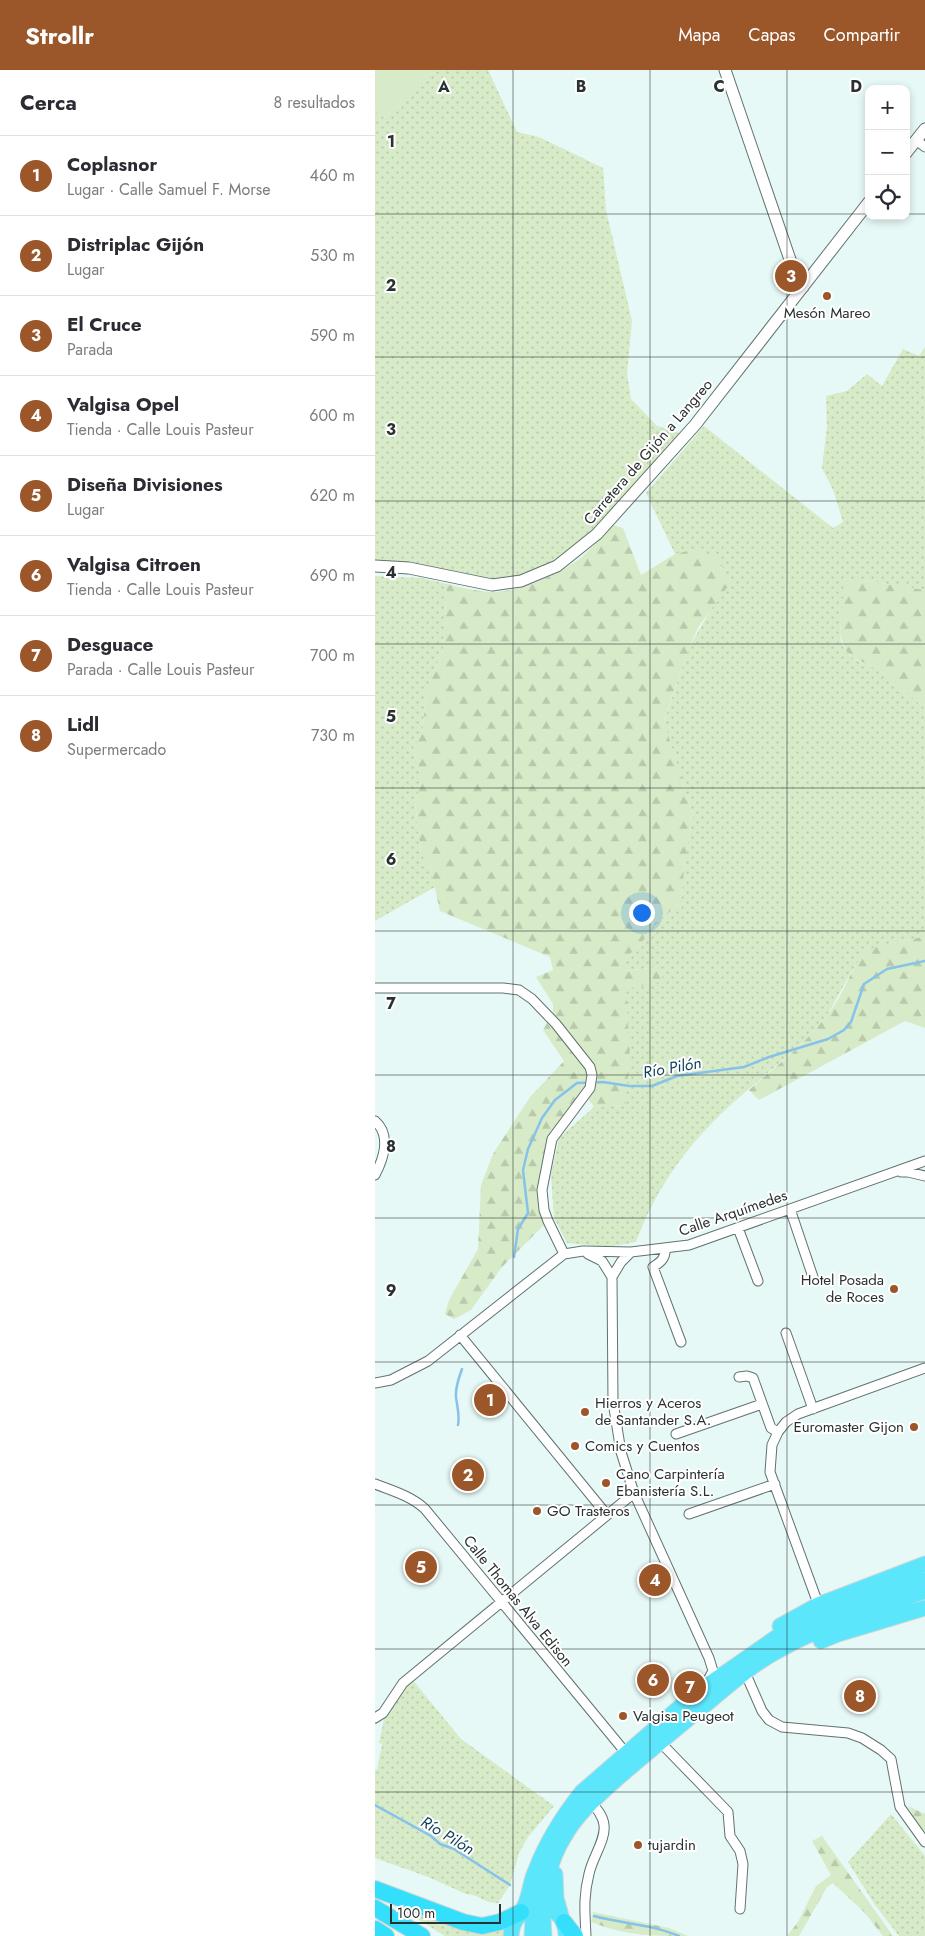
<!DOCTYPE html>
<html lang="es">
<head>
<meta charset="utf-8">
<style>
	:root { --surface:#fff; --page:#f7f7f7; --text:#2b2b33; --muted:#7c7c81; --line:#e1e1e2; --accent:#9b562a }
	body { margin:0; font-family:Jost,sans-serif; background:var(--page); color:var(--text) }
	.controls { position:absolute; right:15px; top:15px; display:grid; overflow:hidden; border-radius:10px; box-shadow:0 2px 8px #0003 }
	.controls button { width:45px; height:45px; display:grid; place-items:center; padding:0; border:0; border-bottom:1px solid var(--line); background:var(--surface); color:var(--text); font:25px sans-serif }
	.scale { position:absolute; left:15px; bottom:12px; width:111px; box-sizing:border-box; padding-left:5px; border:2px solid #2a3130; border-top:0; font-size:14px; line-height:18px; white-space:nowrap; color:#2a3130; -webkit-text-stroke:4px #fff; paint-order:stroke }
	.you { position:absolute; left:266px; top:842px; width:18px; height:18px; margin:-12px; border:4px solid #fff; border-radius:50%; background:#1a73e8; box-shadow:0 0 0 8px #1a73e833 }
	.badge { display:grid; place-items:center; width:32px; height:32px; border-radius:50%; background:var(--accent); color:#fff; font-size:16px; font-weight:700 }
	.pin { position:absolute; translate:-50% -50%; border:2px solid #fff; box-shadow:0 1px 5px #0006 }
	.list { margin:0; padding:0; list-style:none }
	h2 { display:flex; justify-content:space-between; align-items:center; height:65px; margin:0; padding:0 20px; font-size:21px }
	h2 small { font-size:16px; font-weight:400; color:var(--muted) }
	.list li { display:grid; grid-template-columns:32px 1fr auto; gap:15px; align-items:center; box-sizing:border-box; height:80px; padding:0 20px; border-top:1px solid var(--line) }
	.list b { display:block; font-size:19px; white-space:nowrap }
	.list p { margin:0; font-size:16px; white-space:nowrap; color:var(--muted) }
	.list em { font-size:16px; font-style:normal; color:var(--muted) }
	.icon { flex:none; width:28px; height:28px; fill:none; stroke:currentColor; stroke-width:2; stroke-linecap:round; stroke-linejoin:round }
	.map { position:relative; flex:none; width:550px; height:1866px; overflow:hidden }
	header { display:flex; align-items:center; gap:30px; box-sizing:border-box; height:70px; padding:0 25px; background:var(--accent); color:#fff }
	header strong { font-size:24px }
	nav { display:flex; gap:28px; margin-inline-start:auto; font-size:18px }
	main { display:flex }
	aside { flex:1; background:var(--surface) }
	.map>svg:first-child { display:block }
	.grass { fill:url(#grass-dots) }
	.forest { fill:url(#forest-firs) }
	.green { fill:#d7ebc8 }
	.lines { fill:none; stroke-linecap:round; stroke-linejoin:round }
	.stream { stroke:#86c2ea; stroke-width:2.5 }
	.minor-casing { stroke:#61726f; stroke-width:11 }
	.tertiary-casing { stroke:#61726f; stroke-width:13 }
	.trunk-casing { stroke:#d4d6d6; stroke-width:17 }
	.motorway-casing { stroke:#d4d6d6; stroke-width:18 }
	.minor { stroke:#fff; stroke-width:9 }
	.tertiary { stroke:#fff; stroke-width:11 }
	.trunk { stroke:#5ce6fc; stroke-width:15 }
	.motorway { stroke:#34dffb; stroke-width:16 }
	.grid { fill:none; stroke:#2a3130; stroke-width:1; stroke-opacity:0.55 }
	.poi-dot { fill:#9b562a; stroke:#fff; stroke-width:2 }
	.labels { text-anchor:middle; stroke-width:4; stroke-linejoin:round; paint-order:stroke }
	.poi-label { font-size:15px; fill:#2a3130; stroke:#fff; text-anchor:start }
	.street-label { font-size:15px; fill:#2a3130; stroke:#fff }
	.water-label { font-size:16px; font-style:italic; fill:#0e3e59; stroke:#fff }
	.grid-label { font-size:16px; text-anchor:middle; font-weight:bold; fill:#2a3130; stroke:#fff; stroke-width:4; stroke-linejoin:round; paint-order:stroke }
</style>
</head>
<body>
<header>
<strong>Strollr</strong>
<nav><a>Mapa</a><a>Capas</a><a>Compartir</a></nav>
</header>
<main>
<aside>
<h2>Cerca<small>8 resultados</small></h2>
<ul class="list">
<li><span class="badge">1</span><div><b>Coplasnor</b><p>Lugar · Calle Samuel F. Morse</p></div><em>460 m</em></li>
<li><span class="badge">2</span><div><b>Distriplac Gijón</b><p>Lugar</p></div><em>530 m</em></li>
<li><span class="badge">3</span><div><b>El Cruce</b><p>Parada</p></div><em>590 m</em></li>
<li><span class="badge">4</span><div><b>Valgisa Opel</b><p>Tienda · Calle Louis Pasteur</p></div><em>600 m</em></li>
<li><span class="badge">5</span><div><b>Diseña Divisiones</b><p>Lugar</p></div><em>620 m</em></li>
<li><span class="badge">6</span><div><b>Valgisa Citroen</b><p>Tienda · Calle Louis Pasteur</p></div><em>690 m</em></li>
<li><span class="badge">7</span><div><b>Desguace</b><p>Parada · Calle Louis Pasteur</p></div><em>700 m</em></li>
<li><span class="badge">8</span><div><b>Lidl</b><p>Supermercado</p></div><em>730 m</em></li>
</ul>
</aside>
<div class="map">
<svg width="550" height="1866" viewBox="0 0 550 1866">
	<defs>
		<pattern id="grass-dots" width="8" height="8" patternUnits="userSpaceOnUse" patternTransform="scale(1.25)"><rect width="8" height="8" fill="#d7ebc8"/><path d="M2 2h.1M6 6h.1" fill="none" stroke="#b9caac" stroke-width="1.8" stroke-linecap="round"/></pattern>
		<pattern id="forest-firs" width="22" height="20" patternUnits="userSpaceOnUse" patternTransform="scale(1.25)"><rect width="22" height="20" fill="#d7ebc8"/><path d="M5 1l3.5 6h-7zM16 11l3.5 6h-7z" fill="#b9caac"/></pattern>
	</defs>
	<rect width="100%" height="100%" fill="#e6f9f6"/>
	<path class="grass" d="M64,0H113L142,62L164,67L228,98L231,140L257,251L252,303L256,329L282,356L307,364L222,456L181,491L147,505L115,510L0,491V41L9,48L49,7Z
		M550,277V520L487,510C475,532 450,565 477,587C486,594 499,596 508,603C523,613 536,627 550,638V866C536,870 506,874 495,880C480,887 459,939 445,955C419,983 388,1006 360,1031C315,1071 282,1115 261,1172L234,1177L192,1173L179,1148L176,1105L184,1068L219,1037L250,1035L251,919L283,897L251,901L244,892L264,876L279,856L306,831L310,787L318,746L289,652L314,577L334,543L324,478L300,484L271,423L329,356L458,458L468,452L459,422L447,398L452,356L451,326L472,321L492,304L507,316L528,279L544,286Z
		M0,506L47,508L72,514L68,579L52,620L47,664L38,679L47,712L40,732L46,783L56,800L60,817L0,851Z
		M36,1608L86,1669L179,1736L153,1767L144,1783L135,1815L123,1833C111,1834 103,1824 91,1824L53,1807L0,1788V1700H2L7,1674L4,1673L9,1649Z
		M516,1744L550,1786V1866H524L500,1835L473,1792Z
		M8,1828L128,1856L129,1866H70Z"/>
	<path class="forest" d="M238,455L248,458L266,505L300,484L324,478L343,488L356,512L324,556L314,577L289,651L318,746L310,790L306,831L279,856L264,876L245,892L251,901L283,897L289,911L251,919L255,987L250,1035L219,1037L211,1026L180,1064L163,1132L173,1151L127,1197L96,1240L79,1249L70,1244L74,1230L103,1179L106,1115L118,1084L155,1027L189,991L168,960L178,943V934L161,907L178,900L175,887L65,841L56,800L46,783L40,732L47,712L38,679L47,664L52,620L68,579L72,514C88,518 104,522 121,522C148,520 189,503 209,485C219,476 229,465 238,455Z
		M487,510L550,520V638L507,602L479,588L470,580L465,564L469,512Z
		M550,866V958L530,951L384,1030L374,1020C406,992 445,963 466,924C472,913 483,886 494,880C505,874 537,870 550,866Z
		M533,1736L550,1744V1762L542,1753Z
		M447,1766L518,1866H508L490,1843L458,1813L452,1817L424,1866H412L423,1852L441,1816L456,1805L437,1771Z
		M218,1842L294,1858L313,1866C277,1866 251,1866 216,1852Z"/>
	<path class="green" d="M0,0H64L49,7L9,48L0,41Z"/>
	<g class="lines">
		<path class="stream" d="M139,1187L143,1159L153,1143L148,1100L153,1079L167,1048L180,1030L202,1013L228,1012L254,1016H277L302,1006L369,997L394,987L453,969L469,960L476,952L489,914L512,899L550,891
			M83,1355C85,1344 82,1337 81,1327C80,1317 84,1308 87,1299
			M0,1735L56,1766L65,1774L79,1779L135,1815
			M219,1846C248,1854 276,1854 304,1866"/>
		<defs>
			<path id="minor" d="M541,70L550,77
				M0,918H128L144,920L157,929L181,954L215,997L217,1005L215,1018L177,1069L167,1120L169,1140L173,1151L189,1184
				M0,1051C16,1065 9,1088 0,1105
				M526,1102H533L550,1106
				M415,1139L439,1210
				M363,1158L383,1211
				M290,1178C291,1188 286,1192 278,1197L306,1272
				M213,1184L227,1191L237,1207L238,1332L246,1382L259,1423L334,1588L338,1601L334,1608
				M237,1207L246,1192L256,1182
				M411,1263L438,1339
				M85,1265L232,1445
				M364,1307L372,1306L378,1308L396,1358L403,1362
				M0,1313L16,1310L53,1291L189,1184L208,1181L256,1182L314,1175L550,1091
				M301,1364L387,1334
				M0,1414C18,1421 36,1426 50,1439L251,1683
				M314,1444L400,1414
				M443,1535L441,1528L395,1402L397,1375L403,1362L411,1352L423,1344L550,1298
				M373,1609L387,1641L394,1650L407,1657L473,1663L487,1668L506,1680L516,1689L525,1737L550,1772
				M0,1648L8,1643L28,1613L259,1423
				M285,1672L353,1742L355,1766L365,1781L368,1794L365,1839
				M211,1866C210,1843 208,1827 214,1804C217,1788 231,1770 229,1755C228,1746 222,1739 216,1732"/>
			<path id="tertiary" d="M350,0L421,207L428,217
				M531,83L550,59
				M0,496L34,498L117,515L146,511L182,496L222,464L320,355L494,132"/>
			<path id="trunk" d="M405,1556L443,1535L550,1494
				M446,1571L463,1564L550,1538
				M180,1804L181,1828L187,1849
				M146,1842C155,1831 154,1815 160,1802C171,1773 187,1747 207,1722L320,1624L402,1567L459,1542L550,1510
				M136,1866C138,1828 189,1827 191,1864
				M157,1866L159,1826
				M169,1866C166,1832 171,1797 189,1767C203,1742 224,1725 245,1706C271,1684 297,1662 324,1640C350,1619 375,1595 406,1579C451,1554 501,1539 550,1521"/>
			<path id="motorway" d="M0,1819L88,1852L107,1856L125,1852L146,1842
				M0,1838L47,1866
				M189,1852L200,1866
				M0,1859L11,1866"/>
		</defs>
		<use href="#minor" class="minor-casing"/>
		<use href="#tertiary" class="tertiary-casing"/>
		<use href="#trunk" class="trunk-casing"/>
		<use href="#motorway" class="motorway-casing"/>
		<use href="#minor" class="minor"/>
		<use href="#tertiary" class="tertiary"/>
		<use href="#trunk" class="trunk"/>
		<use href="#motorway" class="motorway"/>
	</g>
	<path class="grid" d="M138,0V1866M275,0V1866M412,0V1866M0,144H494M531,144H550M0,287H550M0,431H550M0,574H550M0,718H550M0,861H550M0,1005H550M0,1148H550M0,1292H550M0,1435H550M0,1579H550M0,1722H550"/>
	<g class="poi-dot">
		<circle cx="452" cy="226" r="5"/>
		<circle cx="519" cy="1219" r="5"/>
		<circle cx="210" cy="1342" r="5"/>
		<circle cx="539" cy="1357" r="5"/>
		<circle cx="200" cy="1376" r="5"/>
		<circle cx="231" cy="1413" r="5"/>
		<circle cx="162" cy="1441" r="5"/>
		<circle cx="248" cy="1646" r="5"/>
		<circle cx="263" cy="1775" r="5"/>
	</g>
	<g class="labels">
		<g class="poi-label">
			<text x="452" y="248" text-anchor="middle">Mesón Mareo</text>
			<text x="509" y="1215" text-anchor="end">Hotel Posada<tspan x="509" dy="17">de Roces</tspan></text>
			<text x="220" y="1338">Hierros y Aceros<tspan x="220" dy="17">de Santander S.A.</tspan></text>
			<text x="529" y="1362" text-anchor="end">Euromaster Gijon</text>
			<text x="210" y="1381">Comics y Cuentos</text>
			<text x="241" y="1409">Cano Carpintería<tspan x="241" dy="17">Ebanistería S.L.</tspan></text>
			<text x="172" y="1446">GO Trasteros</text>
			<text x="258" y="1651">Valgisa Peugeot</text>
			<text x="273" y="1780">tujardin</text>
		</g>
		<g class="street-label">
			<text transform="translate(273 382) rotate(-49)" y="5">Carretera de Gijón a Langreo</text>
			<text transform="translate(358 1143) rotate(-19)" y="5">Calle Arquímedes</text>
			<text transform="translate(143 1531) rotate(51)" y="5">Calle Thomas Alva Edison</text>
		</g>
		<g class="water-label">
			<text transform="translate(297 997) rotate(-10)" y="6">Río Pilón</text>
			<text transform="translate(73 1765) rotate(31)" y="6">Río Pilón</text>
		</g>
	</g>
	<g class="grid-label">
		<text x="69" y="22">A</text>
		<text x="206" y="22">B</text>
		<text x="344" y="22">C</text>
		<text x="481" y="22">D</text>
		<text x="16" y="77">1</text>
		<text x="16" y="221">2</text>
		<text x="16" y="365">3</text>
		<text x="16" y="508">4</text>
		<text x="16" y="652">5</text>
		<text x="16" y="795">6</text>
		<text x="16" y="939">7</text>
		<text x="16" y="1082">8</text>
		<text x="16" y="1226">9</text>
	</g>
</svg>
<div class="controls">
<button>+</button>
<button>−</button>
<button><svg class="icon" aria-label="locate" viewBox="0 0 24 24"><circle cx="12" cy="12" r="6"/><path d="M12 2v4M12 18v4M2 12h4M18 12h4"/></svg></button>
</div>
<div class="scale">100 m</div>
<div class="you"></div>
<div class="pin badge" style="left:115px;top:1330px">1</div>
<div class="pin badge" style="left:93px;top:1405px">2</div>
<div class="pin badge" style="left:416px;top:206px">3</div>
<div class="pin badge" style="left:280px;top:1510px">4</div>
<div class="pin badge" style="left:46px;top:1497px">5</div>
<div class="pin badge" style="left:278px;top:1610px">6</div>
<div class="pin badge" style="left:315px;top:1617px">7</div>
<div class="pin badge" style="left:485px;top:1626px">8</div>
</div>
</main>
</body>
</html>
